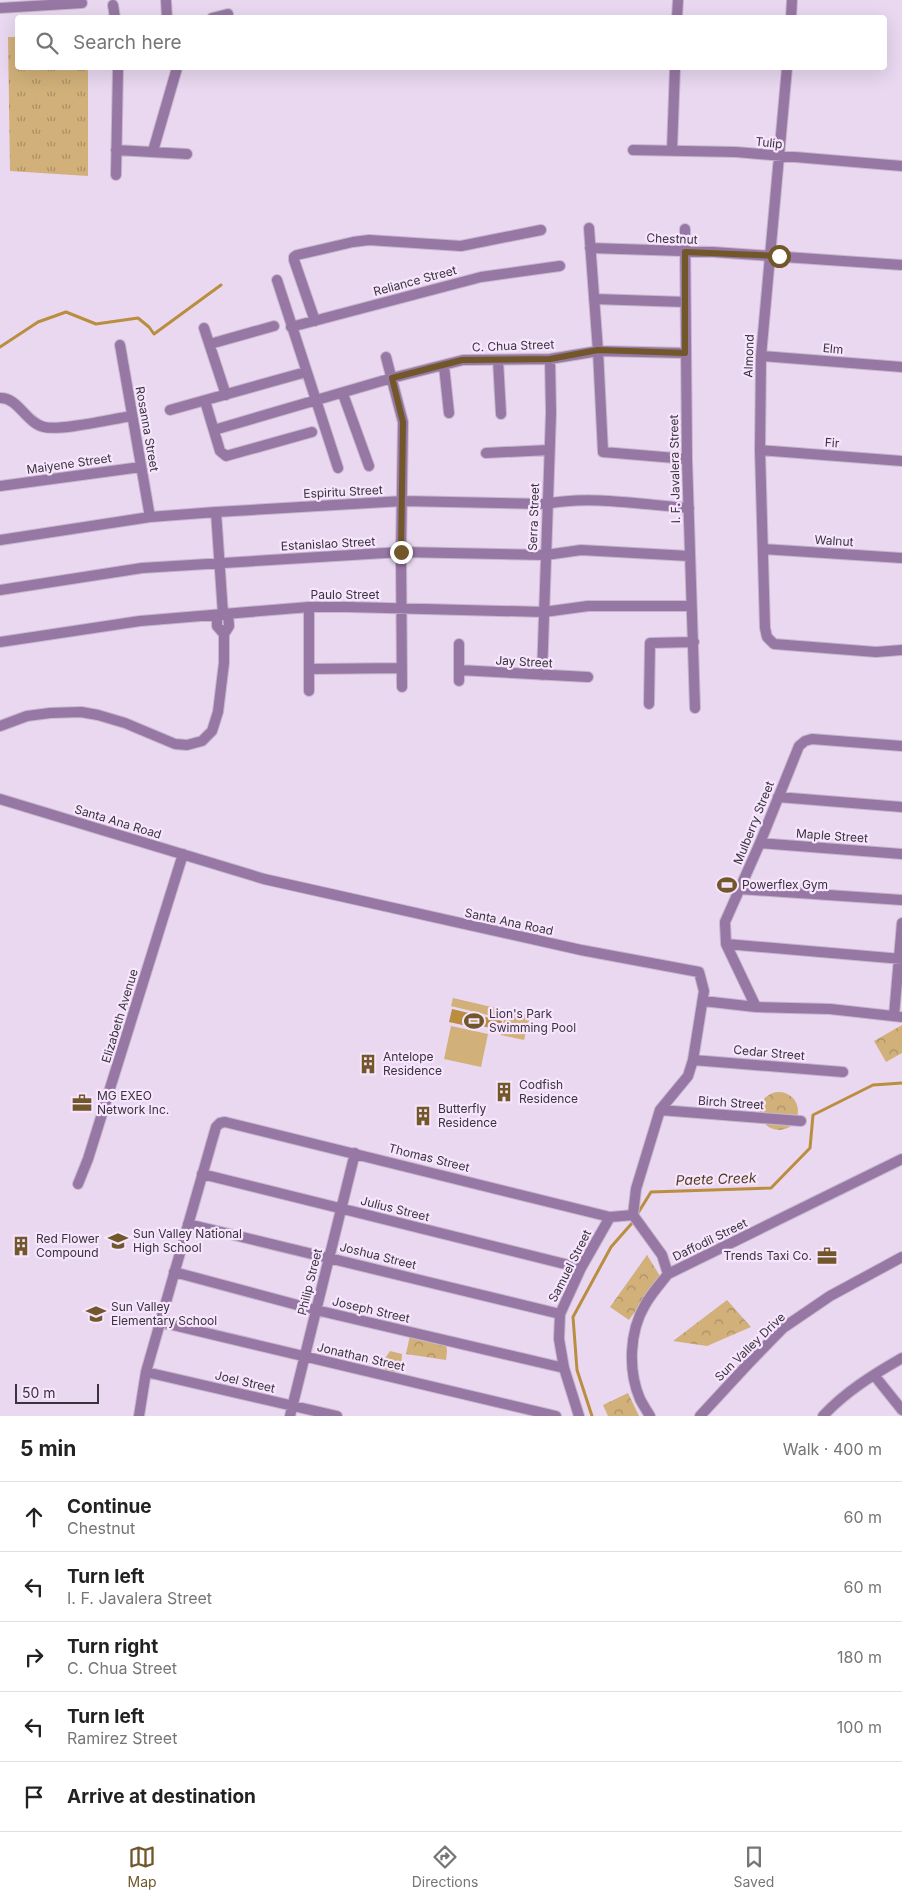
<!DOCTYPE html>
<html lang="en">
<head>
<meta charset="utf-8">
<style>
	:root { --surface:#fff; --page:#f2f2f2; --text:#222; --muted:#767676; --line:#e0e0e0; --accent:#715729 }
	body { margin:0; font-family:Inter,sans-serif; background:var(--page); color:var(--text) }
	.scale { position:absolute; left:15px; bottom:12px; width:84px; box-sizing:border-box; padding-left:5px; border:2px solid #3a333c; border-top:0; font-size:14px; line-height:18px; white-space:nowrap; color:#3a333c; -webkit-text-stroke:4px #f6e5fd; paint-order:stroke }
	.stop { position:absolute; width:15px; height:15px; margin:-11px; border:4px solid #715729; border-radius:50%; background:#fff }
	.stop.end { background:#715729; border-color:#fff; box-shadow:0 1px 5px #0008 }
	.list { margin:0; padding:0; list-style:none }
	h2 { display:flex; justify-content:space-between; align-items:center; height:65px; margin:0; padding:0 20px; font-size:21px }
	h2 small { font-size:16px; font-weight:400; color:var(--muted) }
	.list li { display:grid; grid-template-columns:32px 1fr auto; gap:15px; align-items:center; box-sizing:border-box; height:70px; padding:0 20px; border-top:1px solid var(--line) }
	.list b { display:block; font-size:19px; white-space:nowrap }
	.list p { margin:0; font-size:16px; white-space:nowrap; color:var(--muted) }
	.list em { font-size:16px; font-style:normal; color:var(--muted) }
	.icon { flex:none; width:28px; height:28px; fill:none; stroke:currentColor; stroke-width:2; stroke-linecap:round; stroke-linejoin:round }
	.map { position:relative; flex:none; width:902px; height:1416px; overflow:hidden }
	.search { position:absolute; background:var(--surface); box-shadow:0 5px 20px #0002; left:15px; right:15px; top:15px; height:55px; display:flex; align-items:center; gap:12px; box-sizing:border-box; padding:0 18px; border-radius:5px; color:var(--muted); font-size:19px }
	.sheet { height:415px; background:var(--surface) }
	nav { display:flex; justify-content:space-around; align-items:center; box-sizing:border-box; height:70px; border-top:1px solid var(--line); background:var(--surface); font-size:14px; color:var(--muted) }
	nav a { display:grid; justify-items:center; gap:2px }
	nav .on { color:var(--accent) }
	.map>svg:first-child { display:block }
	.grass { fill:url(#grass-tufts) }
	.forest { fill:url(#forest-crowns) }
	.garden { fill:#d1b079 }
	.water { fill:#ba8e40 }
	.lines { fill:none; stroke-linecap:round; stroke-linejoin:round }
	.stream { stroke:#ba8e40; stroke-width:3 }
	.minor-casing { stroke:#c6b7cc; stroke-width:12 }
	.minor { stroke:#9777a4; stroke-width:10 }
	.route { stroke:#715729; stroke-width:6 }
	.labels { text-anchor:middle; stroke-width:4.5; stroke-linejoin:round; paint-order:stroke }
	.street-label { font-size:12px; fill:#3a333c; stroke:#f6e5fd }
	.poi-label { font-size:12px; fill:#3a333c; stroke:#f6e5fd; text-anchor:start }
	.water-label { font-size:14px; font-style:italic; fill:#4f3c1b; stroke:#f6e5fd }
</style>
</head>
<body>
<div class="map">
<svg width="902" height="1416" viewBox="0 0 902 1416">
	<defs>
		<pattern id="grass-tufts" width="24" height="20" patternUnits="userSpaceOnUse" patternTransform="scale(1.25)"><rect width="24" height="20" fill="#d1b079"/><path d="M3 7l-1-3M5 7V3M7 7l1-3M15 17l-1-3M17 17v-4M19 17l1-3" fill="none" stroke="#ab9064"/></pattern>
		<pattern id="forest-crowns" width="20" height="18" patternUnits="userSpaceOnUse" patternTransform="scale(1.25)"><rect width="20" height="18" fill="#d1b079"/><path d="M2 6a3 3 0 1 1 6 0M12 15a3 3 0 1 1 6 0" fill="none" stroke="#ab9064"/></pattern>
	</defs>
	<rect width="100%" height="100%" fill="#e9d8f0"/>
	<path class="grass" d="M8,37H17L18,68H88V176L10,171Z"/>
	<path class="forest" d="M902,1025V1053L886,1062L874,1041Z
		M760 1111a19 19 0 1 1 38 0a19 19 0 1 1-38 0Z
		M647,1255L660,1276L629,1320L610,1307Z
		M727,1300L751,1327L707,1346L673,1341Z
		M410,1335L446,1344L447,1351L446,1360L406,1354Z
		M390,1351L402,1354L401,1370L396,1373H390L380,1366Z
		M628,1393L639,1416H608L603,1405Z"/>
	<path class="garden" d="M453,998L530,1016L524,1040L501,1035L504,1019L451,1006Z
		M451,1026L488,1034L481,1067L444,1059Z"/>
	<path class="water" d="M452,1009L502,1021L500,1030L482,1026L481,1029L449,1022Z"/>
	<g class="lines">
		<path class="stream" d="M0,347L38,322L66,312L96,324L138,318L149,327L154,334L221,285
			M638,1213L651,1192L771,1188L810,1148L813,1115L873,1085L902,1083
			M592,1416L577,1370L573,1317L611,1247L633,1222"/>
		<defs>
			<path id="minor" d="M166,0L167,18
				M113,5L115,18
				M0,8L82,3
				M212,18L228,14
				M677,18L678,0
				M791,18L792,0
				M787,68L761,356L760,450L765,628L767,637L774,644L876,652L902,650
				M116,150L187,154
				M633,150L736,152L902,166
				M672,150L675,68
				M153,151L177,68
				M116,175L118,68
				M589,228L598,351L603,452L687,459
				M685,229L687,459L695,708
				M590,248L713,252L902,265
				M277,280L338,468
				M594,299L685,302
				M315,321L294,260V257L297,255L353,242L369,240L461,246L541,230
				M291,327L481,277L560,266
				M204,328L226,395
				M210,344L274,326
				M120,345L150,517
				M761,356L902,367
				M386,357L403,422L401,552L402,687
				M498,360L501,414
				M444,366L449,413
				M343,394L369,466
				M0,398C18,397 26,423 44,427C62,431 111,419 132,416
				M205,401L220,451L226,456L312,432
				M170,410L306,372
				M214,430L392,378L463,360L550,359L598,351L685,353
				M760,450L902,461
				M486,453L549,450
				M0,486L141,467
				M216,512L223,614
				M0,540L150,517L216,512L403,501L547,504C589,495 645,505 689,508
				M763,549L902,558
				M0,590L142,568L401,552L546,555L581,550L689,556
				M217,615V626L224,634
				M0,642L140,621L309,607H348L544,612L588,606H691
				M459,644V681
				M309,669L401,668
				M459,670L588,677
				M542,675L551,413L550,359
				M309,691V607
				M649,704L650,643L694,642
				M0,726L27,716L50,713L81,712L98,715L125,723L175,744L187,745L202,741L212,731L218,712L224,663V634L229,626L228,614
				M778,797L902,807
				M0,799L264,879L581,950L699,972L704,991L693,1060L688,1076L660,1110L636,1189L633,1215L662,1255L668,1274
				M760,843L902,854
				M740,889L902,900
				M726,944L902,959
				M703,1001L756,1007L830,1009L902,1017
				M756,1007L726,944L725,922L760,843L799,746L805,741L812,739L902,746
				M894,1016L902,923
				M693,1060L843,1072
				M660,1110L801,1121
				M202,1174L581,1268
				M78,1184L88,1159L112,1082L183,854
				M188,1224L560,1314
				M174,1272L316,1310L564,1368
				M160,1322L556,1416
				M146,1372L337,1416
				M874,1375L902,1410
				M139,1416L146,1372L216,1127L220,1123L225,1122L610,1217L633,1215
				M290,1416L355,1153
				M579,1416L564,1368L559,1339L560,1314L581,1268L610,1217
				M650,1416C647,1411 643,1405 640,1399C628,1371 629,1332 645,1305C651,1294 660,1284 668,1274L902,1159
				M700,1416L749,1363L783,1328L830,1296L902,1257
				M823,1416C845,1392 874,1374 902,1358"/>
		</defs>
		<use href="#minor" class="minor-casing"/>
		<use href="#minor" class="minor"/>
	</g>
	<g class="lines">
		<path class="route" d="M401,552L403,422L392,378L462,360L550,359L598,350L685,353V252L779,256"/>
	</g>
	<defs>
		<symbol id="stadium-bare" viewBox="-9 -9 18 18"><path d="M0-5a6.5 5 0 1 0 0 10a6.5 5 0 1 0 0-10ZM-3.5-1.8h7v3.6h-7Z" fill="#715729" stroke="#f6e5fd" stroke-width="2.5" paint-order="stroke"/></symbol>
		<symbol id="building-bare" viewBox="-9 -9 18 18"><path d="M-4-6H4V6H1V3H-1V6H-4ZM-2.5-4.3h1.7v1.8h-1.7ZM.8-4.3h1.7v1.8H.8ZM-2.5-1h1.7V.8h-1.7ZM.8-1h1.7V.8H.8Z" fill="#715729" stroke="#f6e5fd" stroke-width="2.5" paint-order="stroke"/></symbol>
		<symbol id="office-bare" viewBox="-9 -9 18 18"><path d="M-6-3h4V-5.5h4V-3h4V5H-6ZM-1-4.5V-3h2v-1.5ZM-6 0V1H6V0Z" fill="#715729" stroke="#f6e5fd" stroke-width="2.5" paint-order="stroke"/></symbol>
		<symbol id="school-bare" viewBox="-9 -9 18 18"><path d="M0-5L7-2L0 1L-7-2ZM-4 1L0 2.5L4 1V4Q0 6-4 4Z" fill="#715729" stroke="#f6e5fd" stroke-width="2.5" paint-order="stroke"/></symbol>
	</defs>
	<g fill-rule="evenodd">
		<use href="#stadium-bare" x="713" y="871" width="28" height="28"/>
		<use href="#stadium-bare" x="460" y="1007" width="28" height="28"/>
		<use href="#building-bare" x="354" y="1050" width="28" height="28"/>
		<use href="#building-bare" x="490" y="1078" width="28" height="28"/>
		<use href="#office-bare" x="68" y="1089" width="28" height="28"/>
		<use href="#building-bare" x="409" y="1102" width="28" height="28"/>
		<use href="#school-bare" x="104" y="1227" width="28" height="28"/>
		<use href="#building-bare" x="7" y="1232" width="28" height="28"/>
		<use href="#office-bare" x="813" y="1242" width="28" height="28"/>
		<use href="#school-bare" x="82" y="1300" width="28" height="28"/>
	</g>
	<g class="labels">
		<g class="street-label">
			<text transform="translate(769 143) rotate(6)" y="4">Tulip</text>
			<text transform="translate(672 239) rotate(2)" y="4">Chestnut</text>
			<text transform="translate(415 281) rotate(-15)" y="4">Reliance Street</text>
			<text transform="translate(513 346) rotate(-2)" y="4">C. Chua Street</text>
			<text transform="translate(833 349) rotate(5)" y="4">Elm</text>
			<text transform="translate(749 356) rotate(-88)" y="4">Almond</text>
			<text transform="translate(147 429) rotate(80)" y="4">Rosanna Street</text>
			<text transform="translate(832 443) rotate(4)" y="4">Fir</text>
			<text transform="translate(69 464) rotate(-8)" y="4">Maiyene Street</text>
			<text transform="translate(675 469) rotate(-91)" y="4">I. F. Javalera Street</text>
			<text transform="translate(343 492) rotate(-3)" y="4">Espiritu Street</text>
			<text transform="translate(534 517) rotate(-88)" y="4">Serra Street</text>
			<text transform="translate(834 541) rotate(4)" y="4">Walnut</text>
			<text transform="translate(328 544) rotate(-3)" y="4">Estanislao Street</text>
			<text x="345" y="599">Paulo Street</text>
			<text transform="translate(524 662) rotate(3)" y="4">Jay Street</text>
			<text transform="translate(118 822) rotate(17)" y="4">Santa Ana Road</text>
			<text transform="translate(754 823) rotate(-68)" y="4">Mulberry Street</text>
			<text transform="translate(832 836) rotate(4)" y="4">Maple Street</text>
			<text transform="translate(509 922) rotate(12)" y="4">Santa Ana Road</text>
			<text transform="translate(120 1016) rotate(-73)" y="4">Elizabeth Avenue</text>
			<text transform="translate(769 1053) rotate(5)" y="4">Cedar Street</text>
			<text transform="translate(731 1103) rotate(4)" y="4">Birch Street</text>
			<text transform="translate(429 1158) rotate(14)" y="4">Thomas Street</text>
			<text transform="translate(395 1209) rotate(14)" y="4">Julius Street</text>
			<text transform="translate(710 1240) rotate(-26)" y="4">Daffodil Street</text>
			<text transform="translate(378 1256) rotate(14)" y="4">Joshua Street</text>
			<text transform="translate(570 1266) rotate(-63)" y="4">Samuel Street</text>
			<text transform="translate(310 1282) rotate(-76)" y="4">Philip Street</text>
			<text transform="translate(371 1310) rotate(13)" y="4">Joseph Street</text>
			<text transform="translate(750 1347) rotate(-44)" y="4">Sun Valley Drive</text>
			<text transform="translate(361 1357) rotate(13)" y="4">Jonathan Street</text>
			<text transform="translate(245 1382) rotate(13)" y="4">Joel Street</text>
		</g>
		<g class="poi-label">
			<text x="742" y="889">Powerflex Gym</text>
			<text x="489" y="1018">Lion's Park<tspan x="489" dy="14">Swimming Pool</tspan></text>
			<text x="383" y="1061">Antelope<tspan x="383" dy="14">Residence</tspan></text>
			<text x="519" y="1089">Codfish<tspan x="519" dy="14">Residence</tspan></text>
			<text x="97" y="1100">MG EXEO<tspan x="97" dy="14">Network Inc.</tspan></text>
			<text x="438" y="1113">Butterfly<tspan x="438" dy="14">Residence</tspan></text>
			<text x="133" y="1238">Sun Valley National<tspan x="133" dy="14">High School</tspan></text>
			<text x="36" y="1243">Red Flower<tspan x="36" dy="14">Compound</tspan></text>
			<text x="812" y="1260" text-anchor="end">Trends Taxi Co.</text>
			<text x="111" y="1311">Sun Valley<tspan x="111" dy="14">Elementary School</tspan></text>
		</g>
		<g class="water-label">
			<text transform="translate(716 1179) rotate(-2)" y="5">Paete Creek</text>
		</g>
	</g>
</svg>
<div class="scale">50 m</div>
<div class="stop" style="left:779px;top:256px"></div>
<div class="stop end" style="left:401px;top:552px"></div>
<div class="search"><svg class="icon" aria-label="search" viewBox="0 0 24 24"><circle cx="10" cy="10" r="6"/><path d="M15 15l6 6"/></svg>Search here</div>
</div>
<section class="sheet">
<h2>5 min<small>Walk · 400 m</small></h2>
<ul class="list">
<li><svg class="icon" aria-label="ahead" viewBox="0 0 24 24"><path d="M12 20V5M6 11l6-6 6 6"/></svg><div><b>Continue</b><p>Chestnut</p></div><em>60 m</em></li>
<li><svg class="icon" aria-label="left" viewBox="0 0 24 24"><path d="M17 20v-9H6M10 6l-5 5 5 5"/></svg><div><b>Turn left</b><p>I. F. Javalera Street</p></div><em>60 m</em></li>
<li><svg class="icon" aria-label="right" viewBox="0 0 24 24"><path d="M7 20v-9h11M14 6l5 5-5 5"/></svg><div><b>Turn right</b><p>C. Chua Street</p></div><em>180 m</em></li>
<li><svg class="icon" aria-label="left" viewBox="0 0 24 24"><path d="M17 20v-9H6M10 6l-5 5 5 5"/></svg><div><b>Turn left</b><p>Ramirez Street</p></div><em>100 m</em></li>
<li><svg class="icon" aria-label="arrive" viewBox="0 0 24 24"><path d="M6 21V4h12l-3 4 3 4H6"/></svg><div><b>Arrive at destination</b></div></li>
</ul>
</section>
<nav>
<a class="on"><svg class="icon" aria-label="map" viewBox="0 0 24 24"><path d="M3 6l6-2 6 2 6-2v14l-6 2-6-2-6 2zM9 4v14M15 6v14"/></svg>Map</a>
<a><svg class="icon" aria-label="directions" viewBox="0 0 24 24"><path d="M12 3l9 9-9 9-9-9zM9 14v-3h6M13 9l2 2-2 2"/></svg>Directions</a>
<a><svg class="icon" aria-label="saved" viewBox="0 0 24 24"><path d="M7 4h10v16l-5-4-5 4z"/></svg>Saved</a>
</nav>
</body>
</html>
